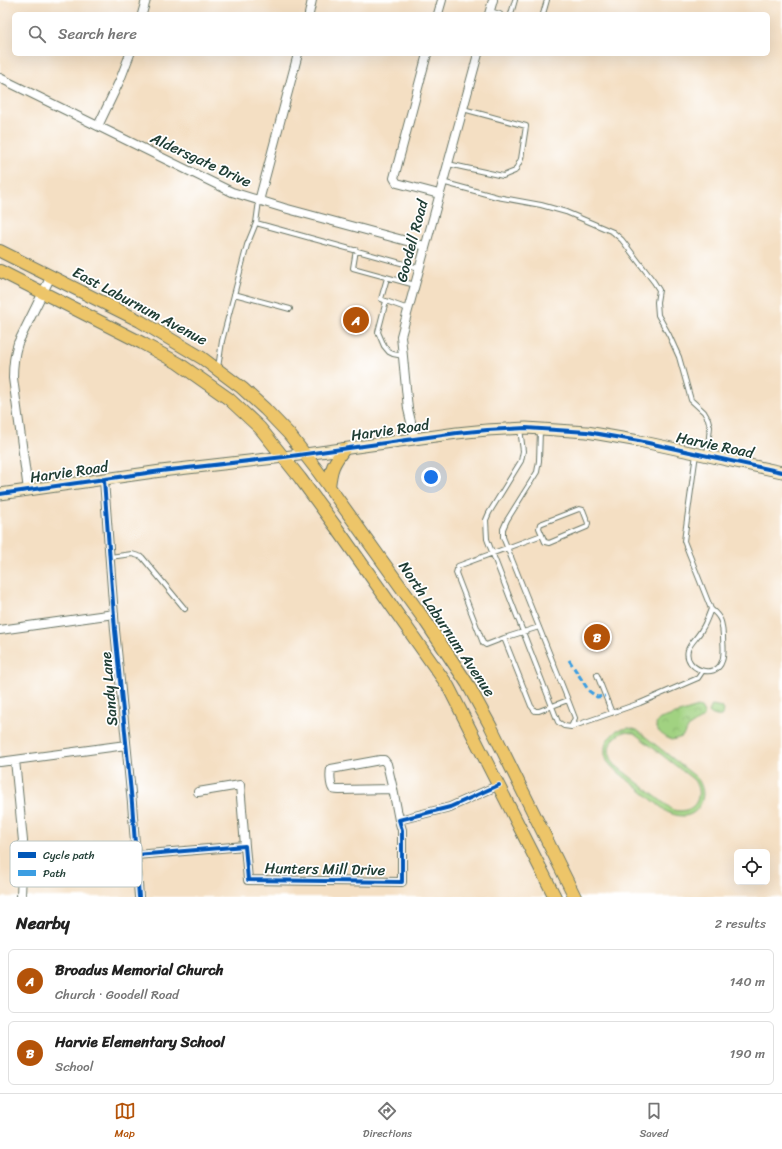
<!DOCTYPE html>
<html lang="en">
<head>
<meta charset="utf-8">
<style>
	:root { --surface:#fff; --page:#f6f6f6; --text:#222; --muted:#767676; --line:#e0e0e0; --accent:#b45309 }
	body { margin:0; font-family:Sriracha,sans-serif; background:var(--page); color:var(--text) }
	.controls { position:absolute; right:12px; bottom:12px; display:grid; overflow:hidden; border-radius:6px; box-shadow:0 4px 16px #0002 }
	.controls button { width:36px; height:36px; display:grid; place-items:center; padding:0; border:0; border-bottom:1px solid var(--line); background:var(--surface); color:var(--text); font:20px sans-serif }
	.you { position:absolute; left:431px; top:477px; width:14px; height:14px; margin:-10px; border:3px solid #fff; border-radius:50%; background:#1a73e8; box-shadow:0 0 0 6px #1a73e833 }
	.badge { display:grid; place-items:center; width:26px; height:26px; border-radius:50%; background:var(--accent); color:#fff; font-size:13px; font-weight:700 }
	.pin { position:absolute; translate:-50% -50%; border:2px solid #fff; box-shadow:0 1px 4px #0006 }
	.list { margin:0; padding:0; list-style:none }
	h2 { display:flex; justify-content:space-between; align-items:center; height:52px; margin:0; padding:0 16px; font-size:17px }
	h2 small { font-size:13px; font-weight:400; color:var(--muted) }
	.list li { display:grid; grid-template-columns:26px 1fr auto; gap:12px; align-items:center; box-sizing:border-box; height:64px; margin:0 8px 8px; padding:0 8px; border:1px solid var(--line); border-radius:6px }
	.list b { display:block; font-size:15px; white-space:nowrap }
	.list p { margin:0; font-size:13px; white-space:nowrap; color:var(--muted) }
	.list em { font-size:13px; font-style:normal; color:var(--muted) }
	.icon { flex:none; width:22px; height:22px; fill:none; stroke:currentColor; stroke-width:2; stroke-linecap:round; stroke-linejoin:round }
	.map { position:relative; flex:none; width:782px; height:897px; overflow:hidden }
	.search { position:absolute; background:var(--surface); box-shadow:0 4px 16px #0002; left:12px; right:12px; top:12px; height:44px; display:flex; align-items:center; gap:10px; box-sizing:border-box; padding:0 14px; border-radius:6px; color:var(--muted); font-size:15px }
	.sheet { height:196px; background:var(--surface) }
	nav { display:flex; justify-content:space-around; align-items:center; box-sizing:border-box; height:56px; border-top:1px solid var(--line); background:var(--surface); font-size:11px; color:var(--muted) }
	nav a { display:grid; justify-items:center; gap:2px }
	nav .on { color:var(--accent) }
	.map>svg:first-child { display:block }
	.park { fill:url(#park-crowns); stroke:#60885a }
	.pitch { fill:#a1d281; stroke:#60885a; fill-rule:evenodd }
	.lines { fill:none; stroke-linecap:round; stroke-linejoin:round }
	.lane-casing { stroke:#6a7666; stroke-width:6 }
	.street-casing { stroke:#6a7666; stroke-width:10 }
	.secondary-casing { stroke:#6a7666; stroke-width:13 }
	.primary-casing { stroke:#6a7666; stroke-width:14 }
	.lane { stroke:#fff; stroke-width:4 }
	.street { stroke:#fff; stroke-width:8 }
	.secondary { stroke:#f8e8c3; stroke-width:11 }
	.primary { stroke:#edc569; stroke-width:12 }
	.quiet { stroke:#3c9ee2; stroke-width:3; stroke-dasharray:6 3; stroke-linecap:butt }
	.cycleway-casing { stroke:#fff; stroke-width:6 }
	.cycleway { stroke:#0057b8; stroke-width:4 }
	.labels { text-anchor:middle; stroke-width:3.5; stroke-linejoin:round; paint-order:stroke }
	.street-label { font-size:15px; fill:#1f3d34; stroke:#fff }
	.key { fill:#fff; stroke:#bcc5c2; stroke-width:1 }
	.key-label { font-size:11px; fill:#1f3d34 }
</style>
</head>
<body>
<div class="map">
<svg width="782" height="897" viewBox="0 0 782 897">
	<defs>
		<pattern id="park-crowns" width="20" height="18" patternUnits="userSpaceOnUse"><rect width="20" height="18" fill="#a1d281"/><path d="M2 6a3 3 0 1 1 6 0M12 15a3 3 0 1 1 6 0" fill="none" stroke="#8ab570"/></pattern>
	</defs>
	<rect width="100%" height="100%" fill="#fff"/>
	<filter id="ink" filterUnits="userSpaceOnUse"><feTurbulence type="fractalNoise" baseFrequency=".025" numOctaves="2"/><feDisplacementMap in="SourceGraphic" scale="8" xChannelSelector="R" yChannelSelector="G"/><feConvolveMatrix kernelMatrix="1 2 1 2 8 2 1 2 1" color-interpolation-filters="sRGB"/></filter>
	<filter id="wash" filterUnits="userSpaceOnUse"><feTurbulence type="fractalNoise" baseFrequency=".012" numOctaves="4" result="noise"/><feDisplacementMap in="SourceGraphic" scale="16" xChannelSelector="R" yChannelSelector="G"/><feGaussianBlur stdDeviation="0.9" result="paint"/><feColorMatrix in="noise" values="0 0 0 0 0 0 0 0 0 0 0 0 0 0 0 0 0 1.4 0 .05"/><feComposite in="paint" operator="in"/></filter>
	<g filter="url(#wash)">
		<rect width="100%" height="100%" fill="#f4dfc3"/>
		<path class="park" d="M712,705L722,707L724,711L721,716C718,717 711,715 709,712Z
			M698,707L701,708L704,713V717L690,726L682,737L672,740C664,737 649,727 660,719Z"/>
		<path class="pitch" d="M629,728L637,730L696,777C698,779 700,782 701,785C707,798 698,816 683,816C677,816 672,814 667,812L612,767L607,761L605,755V747L607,740L617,730ZM623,732L634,733L694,780C705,797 694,815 673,810L615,765C605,750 608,741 623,732Z"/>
	</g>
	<g filter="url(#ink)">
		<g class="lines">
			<defs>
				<path id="lane" d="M490,11L500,14
					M511,14L515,0
					M543,14L547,0
					M448,164L503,176L515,171L521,159L526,126L463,109
					M442,182L497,197L541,205L566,212L613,232L622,240L654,282L659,290L657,302L658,315L669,335L679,357L691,400L704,412L708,419L710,427L707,456
					M256,223L419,268
					M356,250L353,268L415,285
					M234,294L290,309
					M386,301L381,299L387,278
					M403,356L393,354L389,352L384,346L378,332L386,301L408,309
					M218,368L222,341L247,245L256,223L259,201
					M520,429L523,451L521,461L489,513L486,520L487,539L558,722L564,726L571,727L575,718L568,700L503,537V529L507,520L537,472L539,461L540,430
					M696,454L684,541L711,609C722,618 722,623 723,636C723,644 725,653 722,661C716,681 683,669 688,650C690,643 699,636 702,629C706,623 708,616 711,609
					M542,535L545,542L549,543L587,527L588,523L583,510L579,509L540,524L539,528L542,535L458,566L456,573L483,643L486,645L504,638L531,706L535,711H539L568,700
					M110,557L132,554L142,557L185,609
					M504,638L539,627
					M597,675L612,713
					M571,727L640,703L698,678L702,672"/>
				<path id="street" d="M142,14L146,0
					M309,14L312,0
					M438,14L442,0
					M489,14L493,0
					M427,54L394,178L397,183L439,194
					M0,78L232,192L284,208L425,246
					M98,126L120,80L130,54
					M259,201L298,54
					M415,439L408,409L401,336L478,54
					M104,480L115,630L132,803L139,897
					M28,490L13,378C13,365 14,355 18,343L51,276
					M0,630L114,614
					M15,760L23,841L21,897
					M380,760H384L387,764L393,789L339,790C337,790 334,790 333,789C330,785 330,773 331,769Z
					M0,762L126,745
					M393,789L399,820
					M198,792L240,785L245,846
					M136,855L245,846L248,880L402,882V830L399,820L450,807L499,785"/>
				<path id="secondary" d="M0,494L161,471L284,457L457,433L487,430L526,428L587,432L639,441L782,472"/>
				<path id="primary" d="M0,251L140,321L202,358L242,388L265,409L289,434L317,470L426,622L467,683L491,727L575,897
					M0,271L142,343L178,363L229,399L260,428L300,478L341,534L448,686L555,897
					M329,487C331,468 333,464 344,449"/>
			</defs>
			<use href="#lane" class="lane-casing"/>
			<use href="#street" class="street-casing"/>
			<use href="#secondary" class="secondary-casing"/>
			<use href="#primary" class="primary-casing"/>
			<use href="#lane" class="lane"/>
			<use href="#street" class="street"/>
			<use href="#secondary" class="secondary"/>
			<use href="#primary" class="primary"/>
			<path class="quiet" d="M569,660L589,691L597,697L605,696"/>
			<defs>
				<path id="cycleway" d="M104,480L115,630L132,803L139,897
					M0,494L161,471L284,457L457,433L487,430L526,428L587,432L639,441L782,472
					M136,855L245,846L248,880L402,882V830L399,820L450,807L499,785"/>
			</defs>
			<use href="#cycleway" class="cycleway-casing"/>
			<use href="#cycleway" class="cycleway"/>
		</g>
	</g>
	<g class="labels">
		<g class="street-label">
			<text transform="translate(201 160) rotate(25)" y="5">Aldersgate Drive</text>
			<text transform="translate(412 241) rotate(-75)" y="5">Goodell Road</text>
			<text transform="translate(140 306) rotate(28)" y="5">East Laburnum Avenue</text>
			<text transform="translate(390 430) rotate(-8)" y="5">Harvie Road</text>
			<text transform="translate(715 445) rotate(12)" y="5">Harvie Road</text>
			<text transform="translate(69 472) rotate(-8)" y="5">Harvie Road</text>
			<text transform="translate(447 629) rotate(56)" y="5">North Laburnum Avenue</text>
			<text transform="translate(109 689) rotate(-95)" y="5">Sandy Lane</text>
			<text transform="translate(325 869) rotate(1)" y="5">Hunters Mill Drive</text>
		</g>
	</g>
	<rect x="10" y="841" width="132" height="46" rx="6" class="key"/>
	<rect x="18" y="852" width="18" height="6" fill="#0057b8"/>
	<rect x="18" y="870" width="18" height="6" fill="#3c9ee2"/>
	<g class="key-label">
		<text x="43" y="859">Cycle path</text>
		<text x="43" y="877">Path</text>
	</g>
</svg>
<div class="controls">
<button><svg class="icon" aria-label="locate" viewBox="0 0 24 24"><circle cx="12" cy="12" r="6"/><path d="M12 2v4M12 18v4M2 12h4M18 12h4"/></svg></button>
</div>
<div class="you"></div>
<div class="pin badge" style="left:356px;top:320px">A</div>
<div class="pin badge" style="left:597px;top:637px">B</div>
<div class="search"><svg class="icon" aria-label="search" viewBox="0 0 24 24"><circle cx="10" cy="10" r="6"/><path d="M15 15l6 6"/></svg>Search here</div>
</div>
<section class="sheet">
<h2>Nearby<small>2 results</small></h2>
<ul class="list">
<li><span class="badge">A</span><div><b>Broadus Memorial Church</b><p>Church · Goodell Road</p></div><em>140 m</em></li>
<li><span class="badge">B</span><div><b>Harvie Elementary School</b><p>School</p></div><em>190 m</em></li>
</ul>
</section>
<nav>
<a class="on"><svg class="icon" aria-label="map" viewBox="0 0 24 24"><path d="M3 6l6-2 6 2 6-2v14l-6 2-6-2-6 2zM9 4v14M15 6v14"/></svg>Map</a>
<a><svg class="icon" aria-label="directions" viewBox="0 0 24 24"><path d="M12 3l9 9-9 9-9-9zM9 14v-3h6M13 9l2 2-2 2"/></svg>Directions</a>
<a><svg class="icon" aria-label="saved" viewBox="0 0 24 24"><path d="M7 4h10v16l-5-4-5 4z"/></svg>Saved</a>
</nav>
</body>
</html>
